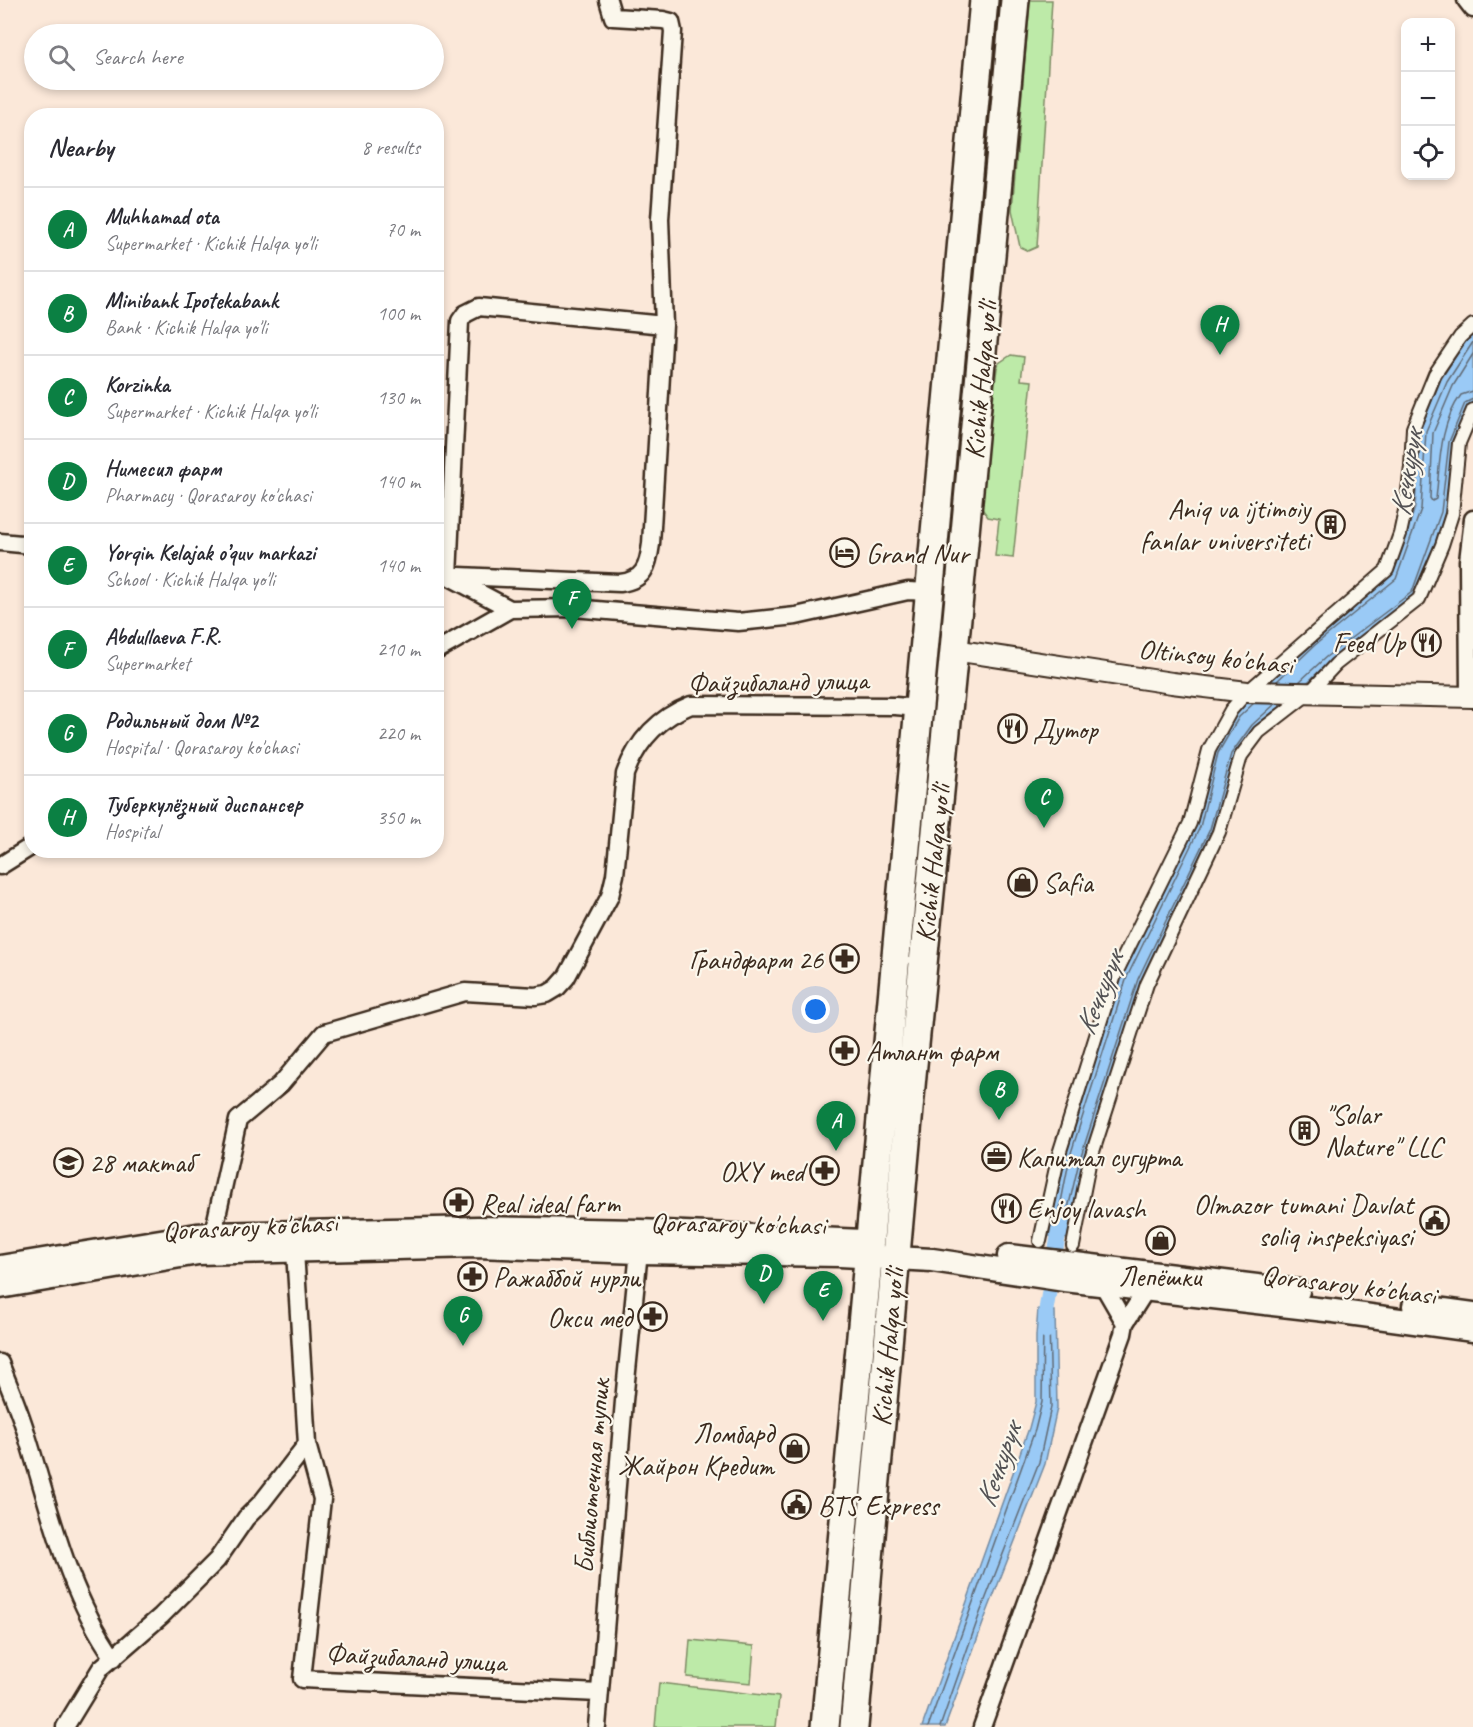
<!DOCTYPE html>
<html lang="en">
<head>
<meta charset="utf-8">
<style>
	:root { --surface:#fff; --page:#f2f2f3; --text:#2b2b33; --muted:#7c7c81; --line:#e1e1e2; --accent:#0b8043 }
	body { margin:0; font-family:Caveat,sans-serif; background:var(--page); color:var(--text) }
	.controls { position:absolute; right:18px; top:18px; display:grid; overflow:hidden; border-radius:12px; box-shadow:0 3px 9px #0003 }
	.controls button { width:54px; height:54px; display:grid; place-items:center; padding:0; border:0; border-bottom:2px solid var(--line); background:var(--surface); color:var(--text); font:30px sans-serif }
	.you { position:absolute; left:816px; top:1010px; width:21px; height:21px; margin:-15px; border:4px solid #fff; border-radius:50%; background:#1a73e8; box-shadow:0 0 0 9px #1a73e833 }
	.badge { display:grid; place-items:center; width:39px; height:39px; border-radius:50%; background:var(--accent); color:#fff; font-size:20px; font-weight:700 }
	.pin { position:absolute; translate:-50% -50px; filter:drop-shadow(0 2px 3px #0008) }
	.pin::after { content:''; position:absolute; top:32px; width:21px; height:18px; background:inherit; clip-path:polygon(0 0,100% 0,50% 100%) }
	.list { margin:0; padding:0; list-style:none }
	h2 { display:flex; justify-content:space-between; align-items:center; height:78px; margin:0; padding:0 24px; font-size:26px }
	h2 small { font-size:20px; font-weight:400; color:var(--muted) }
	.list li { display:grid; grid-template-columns:39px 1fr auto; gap:18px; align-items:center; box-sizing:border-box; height:84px; padding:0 24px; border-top:2px solid var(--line) }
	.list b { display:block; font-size:22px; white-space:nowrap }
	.list p { margin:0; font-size:20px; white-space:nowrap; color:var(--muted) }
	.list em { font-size:20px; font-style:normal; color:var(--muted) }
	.icon { flex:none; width:33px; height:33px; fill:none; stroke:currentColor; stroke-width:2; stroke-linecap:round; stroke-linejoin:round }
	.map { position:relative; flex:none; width:1473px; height:1727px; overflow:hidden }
	.search { position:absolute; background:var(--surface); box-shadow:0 3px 9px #0003; left:24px; top:24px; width:420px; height:66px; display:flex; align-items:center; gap:15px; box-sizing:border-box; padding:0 21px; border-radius:33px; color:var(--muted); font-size:22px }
	.panel { position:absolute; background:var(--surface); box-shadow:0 3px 9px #0003; left:24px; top:108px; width:420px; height:750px; border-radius:24px }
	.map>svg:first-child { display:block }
	.green { fill:#bdeaa8; stroke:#7c8a63; stroke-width:1.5 }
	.water { fill:#9acaf6; stroke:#748aa0; stroke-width:1.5 }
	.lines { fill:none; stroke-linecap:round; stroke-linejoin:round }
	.shore { stroke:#616a74; stroke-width:1.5 }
	.canal { stroke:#9acaf6; stroke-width:15 }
	.pedestrian-casing { stroke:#3b2a1e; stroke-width:16 }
	.minor-casing { stroke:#3b2a1e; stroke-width:21 }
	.tertiary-casing { stroke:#3b2a1e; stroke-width:24 }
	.secondary-casing { stroke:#3b2a1e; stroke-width:27 }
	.trunk-casing { stroke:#3b2a1e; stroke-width:32 }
	.pedestrian { stroke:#fbf7ec; stroke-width:12 }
	.minor { stroke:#fbf7ec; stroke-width:16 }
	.tertiary { stroke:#fbf7ec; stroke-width:20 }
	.secondary { stroke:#fbf7ec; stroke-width:22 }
	.trunk { stroke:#fbf7ec; stroke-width:27 }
	.labels { text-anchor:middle; stroke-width:4.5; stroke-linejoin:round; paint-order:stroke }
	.street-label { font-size:28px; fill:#3b2a1e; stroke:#fbf7ec }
	.poi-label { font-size:28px; fill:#3b2a1e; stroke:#fbf7ec; text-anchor:start }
	.water-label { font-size:30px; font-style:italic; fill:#535254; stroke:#fbf7ec }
</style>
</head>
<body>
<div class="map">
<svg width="1473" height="1727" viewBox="0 0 1473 1727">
	<rect width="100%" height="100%" fill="#fbe8d9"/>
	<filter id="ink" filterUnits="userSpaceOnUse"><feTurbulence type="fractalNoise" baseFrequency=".0167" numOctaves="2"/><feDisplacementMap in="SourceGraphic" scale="12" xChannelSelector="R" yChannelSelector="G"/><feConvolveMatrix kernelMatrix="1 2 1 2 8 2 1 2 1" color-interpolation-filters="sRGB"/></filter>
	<g filter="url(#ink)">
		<path class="green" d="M994,0H1003L991,134L982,133Z
			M1030,0H1052L1037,247L1028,251L1020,247L1012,210Z
			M980,166L989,167L924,845L914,842Z
			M1011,355L1024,357L1021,380L1032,381L1013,558L995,556L999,519L988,517L980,506L997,368L999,363Z
			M690,1640L754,1646L751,1683L687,1677Z
			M659,1683L779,1697L776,1727H655Z"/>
		<path class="water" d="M1473,333V400L1465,417L1447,513L1417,596L1330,661L1257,729L1215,831L1144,982L1085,1164L1067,1239L1049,1236L1064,1155L1121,974L1194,825L1212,751L1235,713L1310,641L1391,576L1415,508L1420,430L1441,379L1463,345Z
			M1038,1309L1055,1311L1057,1408L1045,1464L986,1615L945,1727H922L1029,1428L1036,1402V1336Z"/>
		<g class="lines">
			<path class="shore" d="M1473,354L1453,386L1433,433L1430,498L1432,501L1436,499C1440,464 1439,425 1461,395L1473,391
				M1277,681L1315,645L1396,579L1421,509L1426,431L1447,382L1473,342
				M1299,682L1326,657L1412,592L1441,512L1449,442L1465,403L1473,399
				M1254,703L1239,717L1218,753L1200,827L1127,977L1070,1156L1056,1228L1058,1231L1063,1230L1079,1162L1138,979L1210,829L1231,754L1252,725L1275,704
				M928,1727L1035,1430L1042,1402L1043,1320L1047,1318L1049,1321L1051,1407L1039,1462L980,1613L940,1727"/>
			<path class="canal" d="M1046,1331V1310L1061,1218"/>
			<defs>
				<path id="pedestrian" d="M1040,1241L1059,1154L1115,975L1190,823L1209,750L1231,710L1247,692L1387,570L1400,534L1406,506L1411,467L1413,428L1435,374L1460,337L1473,325
					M1073,1246L1089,1164L1147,984L1219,832L1241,756L1259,732L1308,694L1336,664L1419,599L1442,545L1452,514L1459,443L1473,410"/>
				<path id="minor" d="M1466,0L1473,9
					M0,542L32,545
					M436,575L620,583C644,580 648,567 651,544L664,325L660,219L673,31L671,22L663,20L613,17L608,0
					M510,609L448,576L460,321L465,314L479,307L664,325
					M436,651L510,609L573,608L738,622L796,616L908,591L929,592
					M1469,697L1468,561L1473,519
					M0,866L32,846
					M213,1234L238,1120L281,1084L324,1033L465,992L535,996L547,994L557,988L566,978L610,896L615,875L625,774C637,741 658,718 691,705L895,706L919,708
					M295,1251L307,1444L322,1499L302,1679L599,1693
					M1103,1285L1125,1323
					M0,1363C9,1387 20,1411 27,1436C51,1513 67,1591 114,1658
					M65,1727L101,1668L161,1616L217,1560L246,1518L262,1502L307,1444
					M597,1727L624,1401L640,1241
					M982,1727L1123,1334L1125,1323L1146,1290"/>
				<path id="tertiary" d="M954,650L1172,683L1247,692L1473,697"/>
				<path id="secondary" d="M1009,1256L1298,1291
					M0,1267L197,1235L213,1234L478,1228L640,1231L863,1241
					M0,1287L198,1253L477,1246L639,1252L840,1255L932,1260L1065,1280L1334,1311L1473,1330
					M1414,1306L1473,1314"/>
				<path id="trunk" d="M825,1727L984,0
					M854,1727L912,1075L954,650L1015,0"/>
			</defs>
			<use href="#pedestrian" class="pedestrian-casing"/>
			<use href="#minor" class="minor-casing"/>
			<use href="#tertiary" class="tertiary-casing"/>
			<use href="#secondary" class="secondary-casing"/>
			<use href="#trunk" class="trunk-casing"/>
			<use href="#pedestrian" class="pedestrian"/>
			<use href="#minor" class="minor"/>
			<use href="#tertiary" class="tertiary"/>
			<use href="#secondary" class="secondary"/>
			<use href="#trunk" class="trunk"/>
		</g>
	</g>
	<defs>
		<symbol id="building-ring" viewBox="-11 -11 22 22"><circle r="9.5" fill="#fbf7ec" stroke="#3b2a1e" stroke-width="1.5"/><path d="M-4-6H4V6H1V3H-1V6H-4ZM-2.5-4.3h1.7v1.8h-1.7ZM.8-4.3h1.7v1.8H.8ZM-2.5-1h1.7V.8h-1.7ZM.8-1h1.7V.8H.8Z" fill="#3b2a1e"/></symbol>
		<symbol id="hotel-ring" viewBox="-11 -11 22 22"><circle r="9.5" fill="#fbf7ec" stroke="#3b2a1e" stroke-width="1.5"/><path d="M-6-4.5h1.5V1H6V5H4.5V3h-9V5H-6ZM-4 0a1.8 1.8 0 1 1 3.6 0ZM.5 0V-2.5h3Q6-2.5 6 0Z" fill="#3b2a1e"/></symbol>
		<symbol id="restaurant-ring" viewBox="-11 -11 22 22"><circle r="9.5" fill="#fbf7ec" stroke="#3b2a1e" stroke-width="1.5"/><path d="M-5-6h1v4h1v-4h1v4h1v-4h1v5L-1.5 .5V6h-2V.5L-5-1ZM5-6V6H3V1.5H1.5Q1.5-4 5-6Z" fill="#3b2a1e"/></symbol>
		<symbol id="shop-ring" viewBox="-11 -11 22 22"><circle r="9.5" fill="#fbf7ec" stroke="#3b2a1e" stroke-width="1.5"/><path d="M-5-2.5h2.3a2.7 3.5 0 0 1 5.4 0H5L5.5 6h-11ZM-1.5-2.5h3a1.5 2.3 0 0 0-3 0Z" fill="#3b2a1e"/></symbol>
		<symbol id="pharmacy-ring" viewBox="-11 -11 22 22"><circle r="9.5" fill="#fbf7ec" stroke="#3b2a1e" stroke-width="1.5"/><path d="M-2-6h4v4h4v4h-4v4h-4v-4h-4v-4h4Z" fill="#3b2a1e"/></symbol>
		<symbol id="office-ring" viewBox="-11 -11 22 22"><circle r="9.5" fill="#fbf7ec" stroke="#3b2a1e" stroke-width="1.5"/><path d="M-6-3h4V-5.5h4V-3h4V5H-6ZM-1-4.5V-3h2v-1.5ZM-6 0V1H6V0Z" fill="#3b2a1e"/></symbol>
		<symbol id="school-ring" viewBox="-11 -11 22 22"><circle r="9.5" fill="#fbf7ec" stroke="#3b2a1e" stroke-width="1.5"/><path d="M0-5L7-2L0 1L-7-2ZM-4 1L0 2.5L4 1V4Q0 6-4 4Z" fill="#3b2a1e"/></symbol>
		<symbol id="civic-ring" viewBox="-11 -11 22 22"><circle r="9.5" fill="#fbf7ec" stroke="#3b2a1e" stroke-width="1.5"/><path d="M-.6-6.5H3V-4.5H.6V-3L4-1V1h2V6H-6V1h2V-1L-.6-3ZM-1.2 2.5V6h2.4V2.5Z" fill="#3b2a1e"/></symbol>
	</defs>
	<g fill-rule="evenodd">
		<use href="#building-ring" x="1314" y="508" width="33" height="33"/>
		<use href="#hotel-ring" x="828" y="536" width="33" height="33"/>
		<use href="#restaurant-ring" x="1410" y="626" width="33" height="33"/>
		<use href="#restaurant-ring" x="996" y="712" width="33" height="33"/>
		<use href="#shop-ring" x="1006" y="866" width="33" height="33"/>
		<use href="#pharmacy-ring" x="828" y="942" width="33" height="33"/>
		<use href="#pharmacy-ring" x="828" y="1034" width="33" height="33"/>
		<use href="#building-ring" x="1288" y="1114" width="33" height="33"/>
		<use href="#office-ring" x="980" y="1140" width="33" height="33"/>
		<use href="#school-ring" x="52" y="1146" width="33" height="33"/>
		<use href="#pharmacy-ring" x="808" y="1154" width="33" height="33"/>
		<use href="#pharmacy-ring" x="442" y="1186" width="33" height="33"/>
		<use href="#restaurant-ring" x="990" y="1192" width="33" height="33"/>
		<use href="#civic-ring" x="1418" y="1204" width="33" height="33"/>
		<use href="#shop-ring" x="1144" y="1224" width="33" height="33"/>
		<use href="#pharmacy-ring" x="456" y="1260" width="33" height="33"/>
		<use href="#pharmacy-ring" x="636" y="1300" width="33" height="33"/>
		<use href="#shop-ring" x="778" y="1432" width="33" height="33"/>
		<use href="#civic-ring" x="780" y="1488" width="33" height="33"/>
	</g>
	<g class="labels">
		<g class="street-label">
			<text transform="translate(980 380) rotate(-85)" y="10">Kichik Halqa yo'li</text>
			<text transform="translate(1216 656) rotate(6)" y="10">Oltinsoy ko'chasi</text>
			<text transform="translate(778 681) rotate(-1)" y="10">Файзибаланд улица</text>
			<text transform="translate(932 863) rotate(-84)" y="10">Kichik Halqa yo'li</text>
			<text transform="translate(738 1223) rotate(1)" y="10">Qorasaroy ko'chasi</text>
			<text transform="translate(250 1226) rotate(-3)" y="10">Qorasaroy ko'chasi</text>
			<text transform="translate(1349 1284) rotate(7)" y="10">Qorasaroy ko'chasi</text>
			<text transform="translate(887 1347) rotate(-85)" y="10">Kichik Halqa yo'li</text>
			<text transform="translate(591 1476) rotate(-85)" y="10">Библиотечная тупик</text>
			<text transform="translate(416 1657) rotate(3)" y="10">Файзибаланд улица</text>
		</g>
		<g class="poi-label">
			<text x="1310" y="518" text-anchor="end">Aniq va ijtimoiy<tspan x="1310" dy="32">fanlar universiteti</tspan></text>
			<text x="866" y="563">Grand Nur</text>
			<text x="1405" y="652" text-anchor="end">Feed Up</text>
			<text x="1033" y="739">Дутор</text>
			<text x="1043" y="892">Safia</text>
			<text x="823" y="969" text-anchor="end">Грандфарм 26</text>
			<text x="866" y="1061">Атлант фарм</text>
			<text x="1325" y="1124">"Solar<tspan x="1325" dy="32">Nature" LLC</tspan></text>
			<text x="1017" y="1167">Капитал сугурта</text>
			<text x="89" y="1172">28 мактаб</text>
			<text x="804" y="1181" text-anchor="end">OXY med</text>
			<text x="480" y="1213">Real ideal farm</text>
			<text x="1413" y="1214" text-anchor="end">Olmazor tumani Davlat<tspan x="1413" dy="32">soliq inspeksiyasi</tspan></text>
			<text x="1027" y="1218">Enjoy lavash</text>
			<text x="1160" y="1286" text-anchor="middle">Лепёшки</text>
			<text x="493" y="1287">Ражаббой нурли</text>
			<text x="632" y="1327" text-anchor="end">Окси мед</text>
			<text x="774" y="1443" text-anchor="end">Ломбард<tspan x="774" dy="32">Жайрон Кредит</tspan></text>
			<text x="818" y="1515">BTS Express</text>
		</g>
		<g class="water-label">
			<text transform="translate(1406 473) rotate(-81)" y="10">Кечкурук</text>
			<text transform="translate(1099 993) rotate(-69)" y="10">Кечкурук</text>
			<text transform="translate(998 1465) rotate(-71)" y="10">Кечкурук</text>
		</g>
	</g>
</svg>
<div class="controls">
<button>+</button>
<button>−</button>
<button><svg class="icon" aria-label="locate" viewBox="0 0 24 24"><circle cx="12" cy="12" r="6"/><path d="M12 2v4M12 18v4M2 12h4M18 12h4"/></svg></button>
</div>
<div class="you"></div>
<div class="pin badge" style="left:836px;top:1151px">A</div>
<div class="pin badge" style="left:999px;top:1120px">B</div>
<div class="pin badge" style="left:1044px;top:828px">C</div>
<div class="pin badge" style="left:764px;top:1304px">D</div>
<div class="pin badge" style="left:823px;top:1321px">E</div>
<div class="pin badge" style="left:572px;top:629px">F</div>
<div class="pin badge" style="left:463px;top:1346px">G</div>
<div class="pin badge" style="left:1220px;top:355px">H</div>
<div class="search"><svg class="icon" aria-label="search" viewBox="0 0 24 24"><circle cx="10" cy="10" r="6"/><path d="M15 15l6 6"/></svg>Search here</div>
<section class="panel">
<h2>Nearby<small>8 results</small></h2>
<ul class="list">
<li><span class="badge">A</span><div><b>Muhhamad ota</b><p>Supermarket · Kichik Halqa yo'li</p></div><em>70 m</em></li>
<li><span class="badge">B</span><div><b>Minibank Ipotekabank</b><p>Bank · Kichik Halqa yo'li</p></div><em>100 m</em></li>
<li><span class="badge">C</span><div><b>Korzinka</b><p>Supermarket · Kichik Halqa yo'li</p></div><em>130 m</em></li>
<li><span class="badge">D</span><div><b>Нимесил фарм</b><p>Pharmacy · Qorasaroy ko'chasi</p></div><em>140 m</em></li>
<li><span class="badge">E</span><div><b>Yorqin Kelajak o’quv markazi</b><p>School · Kichik Halqa yo'li</p></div><em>140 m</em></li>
<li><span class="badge">F</span><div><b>Abdullaeva F.R.</b><p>Supermarket</p></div><em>210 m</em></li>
<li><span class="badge">G</span><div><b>Родильный дом №2</b><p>Hospital · Qorasaroy ko'chasi</p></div><em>220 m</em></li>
<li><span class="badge">H</span><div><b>Туберкулёзный диспансер</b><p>Hospital</p></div><em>350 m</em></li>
</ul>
</section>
</div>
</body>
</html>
